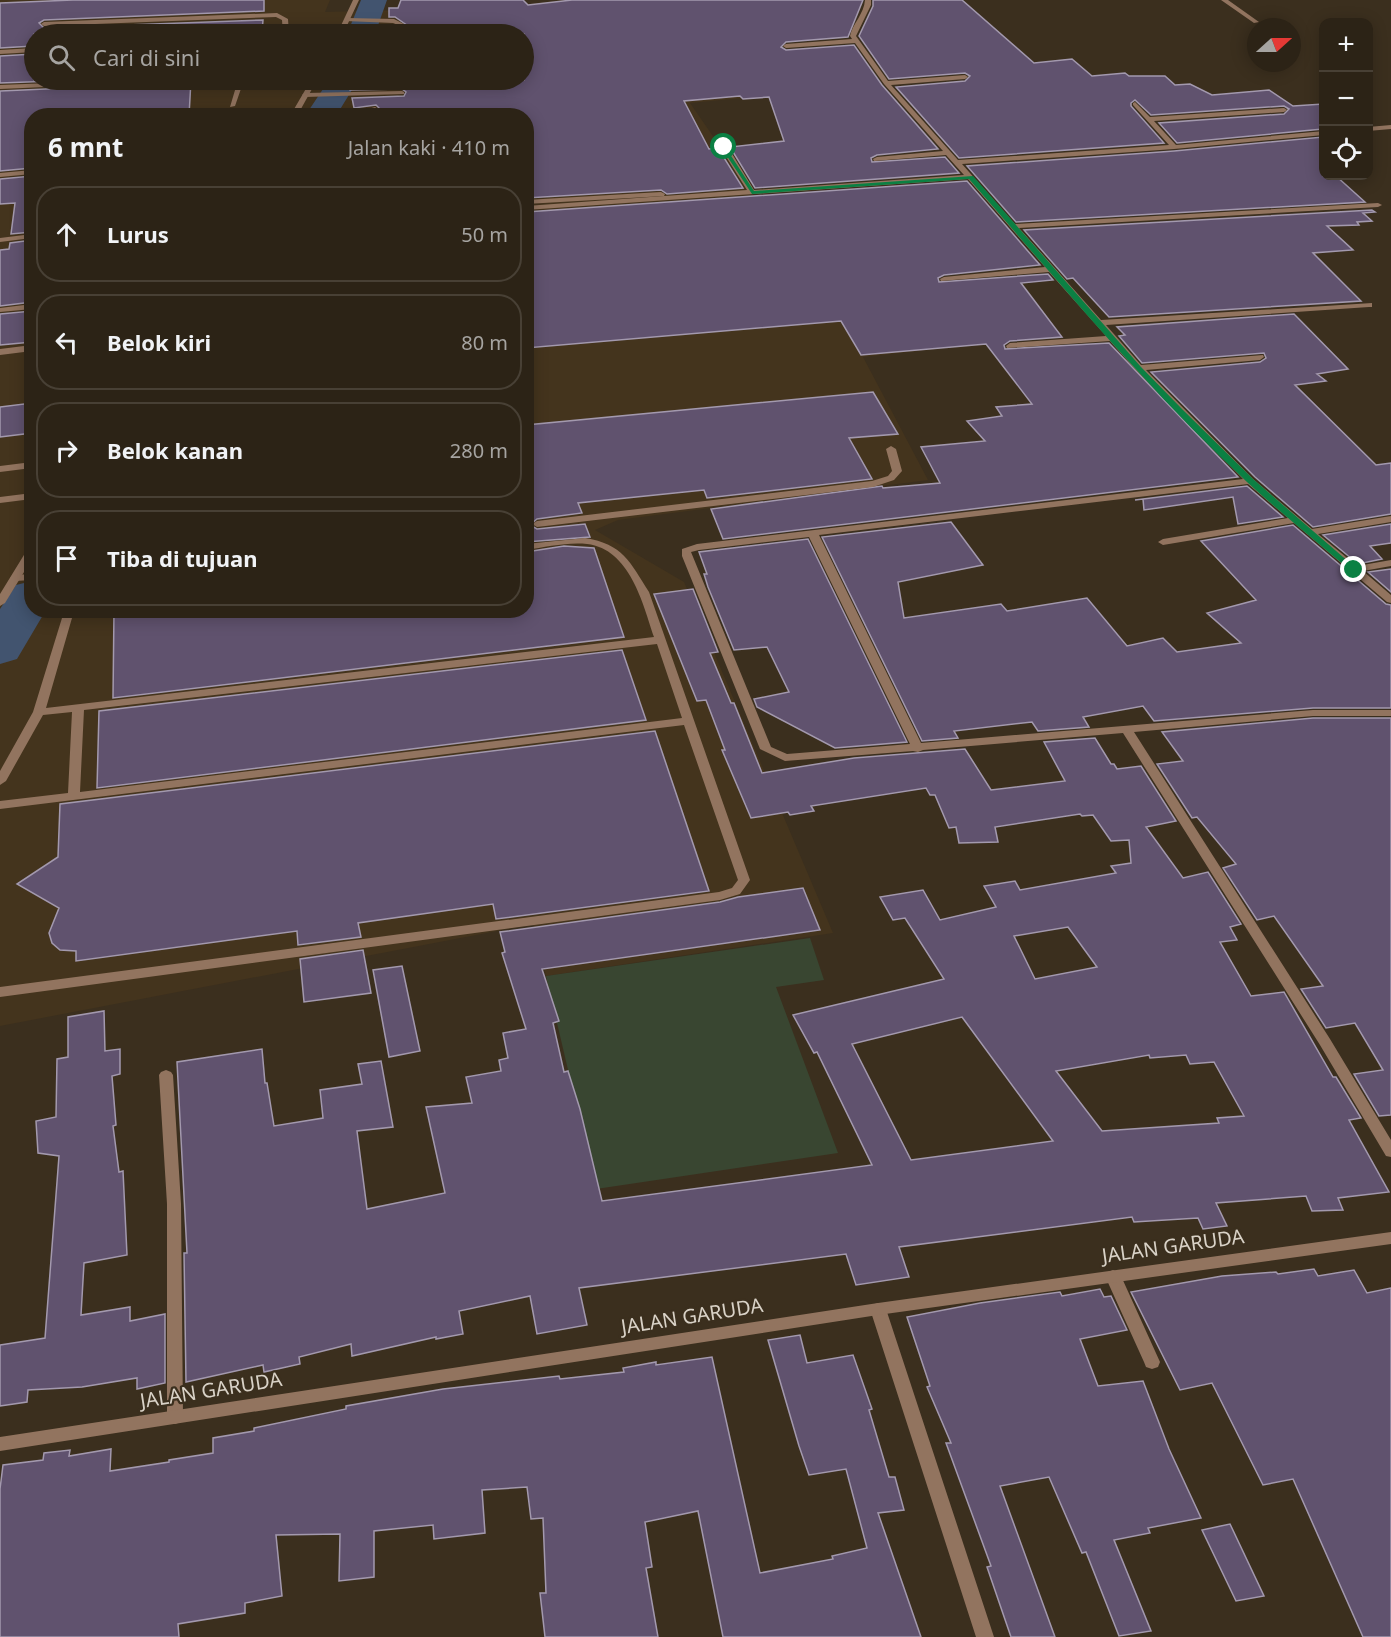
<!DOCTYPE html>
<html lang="id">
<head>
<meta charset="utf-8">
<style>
	:root { --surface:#2c2316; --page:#382f23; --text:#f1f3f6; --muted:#a6a4a1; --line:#484035 }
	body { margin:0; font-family:"Noto Sans",sans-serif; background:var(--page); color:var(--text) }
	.controls { position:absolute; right:18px; top:18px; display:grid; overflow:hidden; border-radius:12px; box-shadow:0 3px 15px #0003 }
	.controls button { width:54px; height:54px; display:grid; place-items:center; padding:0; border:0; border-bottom:2px solid var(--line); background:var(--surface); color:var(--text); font:30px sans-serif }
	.compass { position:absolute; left:1247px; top:18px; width:54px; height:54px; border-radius:50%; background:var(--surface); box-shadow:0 3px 15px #0003; rotate:69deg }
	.stop { position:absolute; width:18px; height:18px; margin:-14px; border:4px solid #0b8043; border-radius:50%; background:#fff }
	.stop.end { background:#0b8043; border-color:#fff; box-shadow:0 2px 6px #0008 }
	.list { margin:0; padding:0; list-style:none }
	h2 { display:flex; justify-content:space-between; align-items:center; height:78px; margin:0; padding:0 24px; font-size:26px }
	h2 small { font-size:20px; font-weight:400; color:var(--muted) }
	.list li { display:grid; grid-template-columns:39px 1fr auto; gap:18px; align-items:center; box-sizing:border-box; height:96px; margin:0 12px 12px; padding:0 12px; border:2px solid var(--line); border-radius:24px }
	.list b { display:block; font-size:22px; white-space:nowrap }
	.list em { font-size:20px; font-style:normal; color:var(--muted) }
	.icon { flex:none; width:33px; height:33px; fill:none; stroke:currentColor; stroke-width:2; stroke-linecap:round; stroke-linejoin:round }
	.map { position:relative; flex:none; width:1391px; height:1637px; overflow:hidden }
	.search { position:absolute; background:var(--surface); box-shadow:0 3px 15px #0003; left:24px; top:24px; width:510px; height:66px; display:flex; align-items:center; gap:15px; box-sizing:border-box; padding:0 21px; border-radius:33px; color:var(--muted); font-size:22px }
	.panel { position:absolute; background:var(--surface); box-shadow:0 3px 15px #0003; left:24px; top:108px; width:510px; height:510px; border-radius:24px }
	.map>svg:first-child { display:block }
	.built { fill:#44341d; fill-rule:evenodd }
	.green { fill:#394631 }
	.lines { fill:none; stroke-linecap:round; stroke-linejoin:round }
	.river { fill:#42546f; fill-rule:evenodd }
	.building { fill:#60526e; stroke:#a399ae; stroke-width:1.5; fill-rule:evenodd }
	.service { fill:#92745f; fill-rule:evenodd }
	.minor { fill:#92745f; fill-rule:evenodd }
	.tertiary { fill:#92745f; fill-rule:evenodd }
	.route { fill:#0b8043 }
	.labels { text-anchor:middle; stroke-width:4.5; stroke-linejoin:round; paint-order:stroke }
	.near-street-label { font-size:20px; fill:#d9d2c7; stroke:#3b2f1e }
</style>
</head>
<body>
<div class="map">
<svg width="1391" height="1637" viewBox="0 0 1391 1637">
	<rect width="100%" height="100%" fill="#3b2f1e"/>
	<path class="built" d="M0,0H330L325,12L496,8L563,0H604L786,94L690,103L795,255L973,345L863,357L928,480L618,520L595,530L684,582L833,933L546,976L533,924L0,1026ZM34,34H524V80H34ZM32,116H526V610H32Z"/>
	<path class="green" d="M810,938L824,980L776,987L838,1153L596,1189L546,976Z"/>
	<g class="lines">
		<path class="river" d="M361,0H387L375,34H347Z
			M329,80H358L336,116H305Z
			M32,581V610H46L17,659L0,664V609L16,585Z"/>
	</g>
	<path class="building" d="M73,0H264V11L44,20L39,23L44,28L263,20L262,33L34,34V46L0,48V3Z
		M401,0H523L528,5L572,0H863L848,37L786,42L781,47L786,50L854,45L882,85L938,149L877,155L871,158L872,162L945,157L959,173L755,188L730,147L784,141L769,97L743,99L740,96L684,101L709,149L718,148L743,188L667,194L661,190L526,198V116H375L380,109L376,105L354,108L352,98L404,96L406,92L402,89L350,90L348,80H524V34H390L389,25L402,29L408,26L395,17H389V8H398Z
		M873,0H962L1034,63L1072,59L1092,76L1125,73L1129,76H1165L1175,85L1190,84L1212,95L1269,90L1293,106L1323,104V129L1177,143L1159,123L1284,114L1289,109L1284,106L1151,115L1135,100L1131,103V106L1164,143L959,158L896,87L965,81L970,76L965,73L889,79L859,36L873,6Z
		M34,54V80H82L0,83V56Z
		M191,80L189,116H32V168L0,171V91L160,84L165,81Z
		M1323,137V176H1336L1365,202L1016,222L967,166L1174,151Z
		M32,176V232L11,234L15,203L0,204V179Z
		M967,181L1040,265L944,275L938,278L939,282L1048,274L1053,280L1021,283L1062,337L1010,341L1004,345L1005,349L1109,343L1238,477L723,539L711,509L882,486L883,488L940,483L921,447L985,441L967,421L1002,416L996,407L1032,404L986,344L861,355L841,321L526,348V212Z
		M1372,210L1375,212L1363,213L1372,221L1357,222L1359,225L1327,226L1353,250L1313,253L1361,301L1109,317L1073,278L1067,279L1024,230Z
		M32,240V302L0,306V250L9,249L10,243Z
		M32,311V342L0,345V314Z
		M1294,314L1348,369L1317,374L1326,381L1295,385L1376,465L1391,463V514L1313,527L1255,477L1151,372L1260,362L1266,358L1264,353L1142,363L1119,336L1125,335L1117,327Z
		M873,392L898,434L849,438L872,479L707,498L704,490L578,503L582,513L537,519L530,525L537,529L585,524L590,537L526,542V425Z
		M32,403V433L0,437V407Z
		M1247,486L1283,517L1238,524L1233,497L1144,510L1143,499L1135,500Z
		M951,522L983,565L898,582L904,618L1001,604L1007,611L1087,598L1127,646L1163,638L1177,652L1241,643L1207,613L1256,600L1201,541L1293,525L1386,604L1391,605V708H1313L1154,721L1143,706L1083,717L1089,727L1038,731L1032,722L954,731L958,738L922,741L822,537Z
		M1391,524V543L1370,546L1382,559L1358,564L1323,535Z
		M808,539L907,742L835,748L757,707L754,699L789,692L767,647L734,650L708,587L704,574H707L699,552Z
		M564,546L594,548L624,637L113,698L114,610H526V552Z
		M1391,569V592L1368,572Z
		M693,589L718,652L710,653L731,703H734L762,773L854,758L965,749L991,790L1065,781L1044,742L1095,738L1111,764H1114L1117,769L1141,766L1176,821L1146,827L1183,878L1208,872L1241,924L1230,927L1237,940L1220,942L1251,996L1284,992L1333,1077H1336L1361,1118L1349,1120L1389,1192L1338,1198L1343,1210L1312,1211L1306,1196L1216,1203L1227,1226L1203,1229L1198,1218L1134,1222L1132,1217L899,1247L909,1277L856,1285L846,1254L579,1288L587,1325L537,1334L530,1296L459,1311L463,1334L436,1339V1337L352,1356L351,1344L299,1357L300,1364L264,1372L263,1365L186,1382L184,1253H187L177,1062L262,1049L265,1083H267L274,1126L323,1118L320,1090L362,1084L358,1064L381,1061L393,1127L357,1131L367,1209L445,1193L426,1107L472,1103L466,1077L501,1071L499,1060L508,1058L503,1033L526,1029L502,953L505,952L500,932L720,902L738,897L803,888L820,930L542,969L559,1021L553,1023L564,1072L568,1071L580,1109L602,1201L872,1165L817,1052L814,1053L793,1015L944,979L905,918L893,920L880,897L923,890L940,920L996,907L984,886L1015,881L1020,890L1116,873L1111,866L1131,863L1129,840L1111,841L1093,815L1082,816L1080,814L995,827L998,842L959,843L956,827L949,828L935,795H930L926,788L811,806L814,811L790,815L788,812L751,818L722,750H725L706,700L697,701L654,594ZM1068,927L1097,967L1035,979L1014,936ZM962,1017L1053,1141L911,1160L852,1044ZM1149,1055L1150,1058L1186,1055L1190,1064L1214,1062L1244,1116L1217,1118L1219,1123L1102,1131L1056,1071Z
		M622,650L646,720L97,788L99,711Z
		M1313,718H1391V1115L1379,1116L1354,1074L1383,1070L1355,1023L1326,1028L1301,989L1323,986L1274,916L1257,920L1223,868L1236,864L1197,817L1192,818L1157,764L1183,761L1162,732Z
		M655,731L709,891L496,919L493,904L358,923L361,937L298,945L297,931L76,961V951L60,950L52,943L49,933L59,908L17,884L58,857L60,804Z
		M363,950L371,993L304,1002L300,959Z
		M402,966L420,1051L389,1057L373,970Z
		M104,1011L105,1051L120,1049V1074L112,1076L116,1125L113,1126L119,1172L123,1171L127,1255L84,1263L81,1315L130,1307V1321L165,1314V1383L137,1389V1378L82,1387L28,1390L27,1402L0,1406V1345L45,1338L59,1156L38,1153L36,1121L56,1117L57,1059L68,1057V1017Z
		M1314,1269L1318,1276L1354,1270L1367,1293L1391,1288V1637H1363L1293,1479L1263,1485L1212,1383L1180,1390L1131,1292L1222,1276L1276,1272L1278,1274Z
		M1100,1289L1104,1297L1111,1296L1127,1330L1080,1339L1098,1386L1143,1381L1169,1449L1201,1518L1148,1528L1150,1533L1114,1540L1151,1631L1119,1636L1086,1552L1082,1553L1049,1477L1000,1486L1055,1637H1011L987,1567L991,1566L946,1443H951L927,1387L930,1386L907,1317L980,1303L1060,1292L1062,1296Z
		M800,1335L807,1363L853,1355L872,1409L869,1410L889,1477H895L904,1510L878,1513L921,1637H723L698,1511L645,1522L652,1567L646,1568L658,1637H545L540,1593H546L543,1518L531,1519L527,1487L482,1490L485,1533L434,1539L433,1525L374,1531V1577L339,1581L340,1534L276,1535L282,1596L245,1603V1613L178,1624L179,1637H0V1489L3,1465L43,1460L44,1453L70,1450L69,1456L111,1449L110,1471L169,1462V1460L213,1453V1438L254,1431V1428L346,1409V1406L443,1389L559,1376L560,1379L624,1372L623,1368L656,1362V1365L712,1357L760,1573L833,1559L832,1556L867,1548L846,1469L809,1475L799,1446L768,1340Z
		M1230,1524L1264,1596L1236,1601L1202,1530Z"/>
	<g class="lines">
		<path class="service" d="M277,13L288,19L289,34H283L282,20L276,17L44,26L41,24L44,22Z
			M347,18L394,19L406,25L403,27L393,23L345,21Z
			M34,48V52L0,54V50Z
			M126,80H163L160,82L0,89V85Z
			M238,80H244L235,106L230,107Z
			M402,91L404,92V94L305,97L302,95L305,93Z
			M375,107L378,109L377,110L366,116H343L360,113L365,110Z
			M32,170V174L0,177V173Z
			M661,192L665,194L664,196L526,204V200Z
			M32,234V238L0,242V238Z
			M32,304V309L0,312V308Z
			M32,345V370L28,368L24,352L0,355V349Z
			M891,446L896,449L902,471L894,480L873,487L537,527L532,524L537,521L872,481L888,476L892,471L886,449Z
			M32,462V468L0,472V466Z
			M32,493V499L0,503V497Z
			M585,538C623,544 630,562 649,592L750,880L740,894L720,900L0,997V987L719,892L732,888L738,880L684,725L0,809V801L68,793L72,712L43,715L6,781L0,785V771L33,712L62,618L67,610H78L72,618L46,708L654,637C643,604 630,549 587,544C567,542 546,547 526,550V544ZM657,644L682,718L80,792L84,710Z
			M32,574V580L15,581L10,578L15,575Z
			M1113,1270L1118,1272L1121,1276L1160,1362L1158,1367L1152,1369L1146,1367L1144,1362L1105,1276L1108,1272Z"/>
		<path class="minor" d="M865,0H871V5L856,36L888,81L965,75L968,77L965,79L891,85L958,160L1169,145L1133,105V103L1135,102L1150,117L1284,108L1287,110L1284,112L1154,121L1176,145L1324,131V135L1174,149L962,164L1015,224L1378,203L1382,205L1378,207L1019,228L1101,320L1372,303V307H1369L1106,325L1141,365L1263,355L1264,357L1260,360L1146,370L1253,479L1312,529L1391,516V522L1318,534L1357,566L1391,560V566L1363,571L1391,595V603L1387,602L1294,523L1163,545L1158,542L1163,539L1288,518L1248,484L819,535L921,743L1313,710H1391V716H1313L1134,732L1330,1039L1391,1140V1157L1386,1156L1320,1045L1123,733L923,750L918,752L913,751L785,761L760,749L682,556V549L697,544L1243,479L1136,370L1110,341L1007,348L1006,346L1010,343L1106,336L1049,272L941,281L940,279L944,277L1045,267L968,179L526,210V206L747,190L720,147L724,145L728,147L754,190L964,175L946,155L874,161L873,159L877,157L943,151L884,84L855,43L786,48L783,46L786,44L852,39L850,36C853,23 864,14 865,0ZM809,537L910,744L787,754L771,747L691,552L699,550Z
			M1221,0H1228L1259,22L1254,23Z
			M1391,125V129L1368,131V127Z
			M166,1070L171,1072L173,1075L181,1204L183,1417L181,1422L175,1424L169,1422L167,1417V1204L159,1075L161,1072Z
			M878,1303L884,1305L886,1309L994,1637H976L870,1309L872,1305Z"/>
		<path class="tertiary" d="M353,0H359L343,34H337Z
			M311,80H317L297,116H290Z
			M32,547V559L5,603L0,606V594L27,550Z
			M1391,1232V1244L878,1315L0,1451V1437L878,1303Z"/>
	</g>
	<path class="route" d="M724,145L754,191L973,176L1141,367L1182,409L1253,479L1358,570L1351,571C1317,542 1281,513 1247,482C1147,389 1059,282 969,179L752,194L721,147Z"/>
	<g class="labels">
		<g class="near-street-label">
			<text transform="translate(1173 1246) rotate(-8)" y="7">JALAN GARUDA</text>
			<text transform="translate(692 1316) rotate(-9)" y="7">JALAN GARUDA</text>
			<text transform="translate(211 1390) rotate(-9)" y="7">JALAN GARUDA</text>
		</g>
	</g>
</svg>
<div class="controls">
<button>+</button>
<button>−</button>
<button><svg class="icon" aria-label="locate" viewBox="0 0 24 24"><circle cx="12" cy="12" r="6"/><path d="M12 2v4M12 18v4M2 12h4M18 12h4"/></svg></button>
</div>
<svg class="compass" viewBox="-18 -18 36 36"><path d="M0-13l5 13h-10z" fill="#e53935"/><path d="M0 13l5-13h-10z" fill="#a6a4a1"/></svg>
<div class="stop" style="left:724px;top:147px"></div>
<div class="stop end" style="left:1354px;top:570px"></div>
<div class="search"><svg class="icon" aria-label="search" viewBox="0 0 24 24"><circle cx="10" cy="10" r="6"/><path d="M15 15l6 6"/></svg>Cari di sini</div>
<section class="panel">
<h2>6 mnt<small>Jalan kaki · 410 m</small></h2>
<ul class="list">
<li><svg class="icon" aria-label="ahead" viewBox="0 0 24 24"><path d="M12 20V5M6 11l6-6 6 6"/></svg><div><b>Lurus</b></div><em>50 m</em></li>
<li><svg class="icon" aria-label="left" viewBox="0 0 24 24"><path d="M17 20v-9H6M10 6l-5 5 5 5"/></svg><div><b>Belok kiri</b></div><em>80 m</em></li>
<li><svg class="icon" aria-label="right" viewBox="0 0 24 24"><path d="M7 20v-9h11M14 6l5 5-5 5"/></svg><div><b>Belok kanan</b></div><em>280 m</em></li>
<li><svg class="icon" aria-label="arrive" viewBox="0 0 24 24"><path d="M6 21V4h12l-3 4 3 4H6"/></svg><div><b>Tiba di tujuan</b></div></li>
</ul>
</section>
</div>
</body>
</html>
